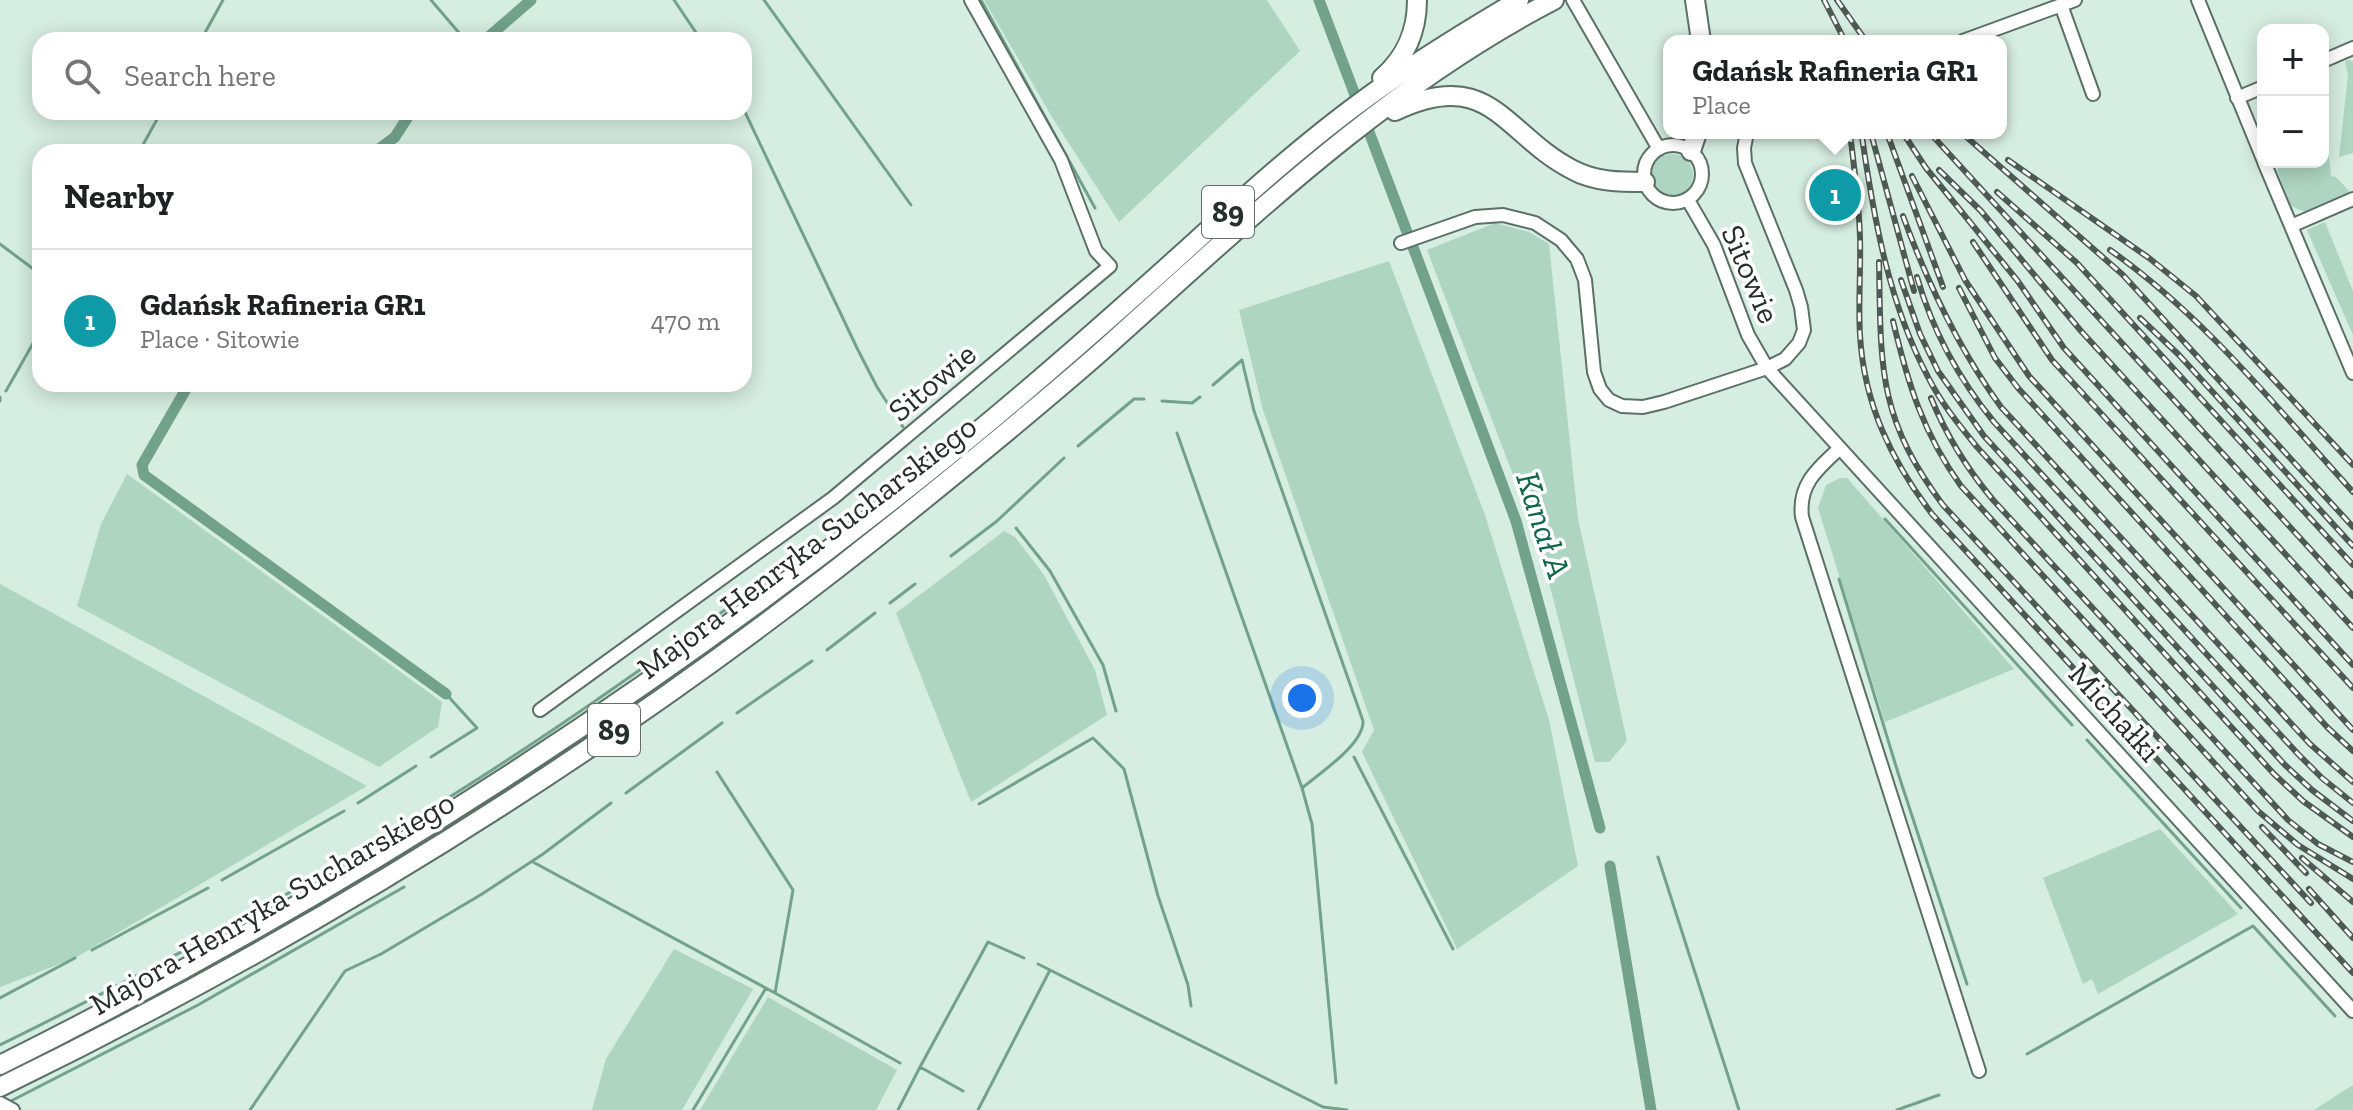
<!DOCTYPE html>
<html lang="en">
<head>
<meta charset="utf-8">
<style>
	:root { --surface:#fff; --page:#f2f2f2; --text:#202124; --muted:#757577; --line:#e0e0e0; --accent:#792a9b }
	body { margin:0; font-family:"Zilla Slab",serif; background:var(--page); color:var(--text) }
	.controls { position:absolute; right:24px; top:24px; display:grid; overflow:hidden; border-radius:16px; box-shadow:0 4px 20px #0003 }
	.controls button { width:72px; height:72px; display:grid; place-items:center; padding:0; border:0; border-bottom:2px solid var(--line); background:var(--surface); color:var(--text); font:40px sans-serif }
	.you { position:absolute; left:1302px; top:698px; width:28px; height:28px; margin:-20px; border:6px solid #fff; border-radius:50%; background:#1a73e8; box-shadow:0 0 0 12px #1a73e833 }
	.badge { display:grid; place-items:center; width:52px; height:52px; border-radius:50%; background:var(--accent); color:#fff; font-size:26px; font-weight:700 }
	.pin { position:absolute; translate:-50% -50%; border:4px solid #fff; box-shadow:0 2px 8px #0006 }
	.popup { position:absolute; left:1663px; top:35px; width:344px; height:104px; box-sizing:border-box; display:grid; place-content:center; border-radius:16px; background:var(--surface); filter:drop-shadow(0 2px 6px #0005); font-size:26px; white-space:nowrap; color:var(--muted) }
	.popup b { font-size:30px; color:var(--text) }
	.popup::after { content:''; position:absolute; left:50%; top:100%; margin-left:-16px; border:16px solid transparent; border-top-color:var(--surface) }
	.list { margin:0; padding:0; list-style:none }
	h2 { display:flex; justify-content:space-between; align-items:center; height:104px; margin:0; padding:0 32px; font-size:34px }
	h2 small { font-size:26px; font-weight:400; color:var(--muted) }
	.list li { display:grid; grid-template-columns:52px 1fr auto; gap:24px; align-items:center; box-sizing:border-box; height:144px; padding:0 32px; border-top:2px solid var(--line) }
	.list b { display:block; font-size:30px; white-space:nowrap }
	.list p { margin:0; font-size:26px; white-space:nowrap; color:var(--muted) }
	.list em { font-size:26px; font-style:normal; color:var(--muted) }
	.icon { flex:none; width:44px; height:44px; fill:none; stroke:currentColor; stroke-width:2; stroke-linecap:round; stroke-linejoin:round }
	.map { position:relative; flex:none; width:2353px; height:1110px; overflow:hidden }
	.search { position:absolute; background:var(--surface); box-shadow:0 4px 20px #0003; left:32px; top:32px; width:720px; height:88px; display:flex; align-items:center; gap:20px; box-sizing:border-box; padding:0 28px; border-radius:24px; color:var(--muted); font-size:30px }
	.panel { position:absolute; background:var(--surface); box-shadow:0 4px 20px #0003; left:32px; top:144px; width:720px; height:248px; border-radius:24px }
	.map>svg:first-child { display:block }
	.green { fill:#add5c1 }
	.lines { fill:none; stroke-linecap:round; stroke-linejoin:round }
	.stream { stroke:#72a28b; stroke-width:3 }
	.canal { stroke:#72a28b; stroke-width:11 }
	.minor-casing { stroke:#5b7066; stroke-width:16 }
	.highway-casing { stroke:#5b7066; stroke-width:22 }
	.minor { stroke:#fff; stroke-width:12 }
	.highway { stroke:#fff; stroke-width:18 }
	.rail-casing { stroke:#4d5953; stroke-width:6 }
	.rail { stroke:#fff; stroke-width:3; stroke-dasharray:9; stroke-linecap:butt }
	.labels { text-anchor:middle; stroke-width:7; stroke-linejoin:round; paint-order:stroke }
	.shield { fill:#fff; stroke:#676d6b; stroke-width:2 }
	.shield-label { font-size:30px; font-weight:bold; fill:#262f2b }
	.street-label { font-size:32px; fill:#262f2b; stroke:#fff }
	.water-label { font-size:34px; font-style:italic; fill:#0f6648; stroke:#fff }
</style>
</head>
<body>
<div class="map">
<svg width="2353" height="1110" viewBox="0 0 2353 1110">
	<rect width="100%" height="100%" fill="#d6ede1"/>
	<path class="green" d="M984,0H1267L1300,51L1119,222L1052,117Z
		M2349,60L2353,61V153L2339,157L2348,75L2345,61Z
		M2327,140L2331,176L2336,177L2352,194L2307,213L2291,206L2277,170L2281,162H2323V142Z
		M1651 175a21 21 0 1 1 42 0a21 21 0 1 1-42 0Z
		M2325,222L2353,291V335L2307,230Z
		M1495,223L1529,232L1549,244L1578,519L1627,741L1609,762H1595L1538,540L1427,250Z
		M1389,261L1485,515L1549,720L1578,866L1457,949L1362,752L1374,730L1263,410L1239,310Z
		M127,474L442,702L438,727L379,767L77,606L101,524Z
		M1840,478H1847L2014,669L1885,722L1818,508L1826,485Z
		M1004,531L1015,537L1044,575L1095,670L1107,715L971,802L896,613Z
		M0,584L367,786L75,958L0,987Z
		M2160,829L2238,914L2098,994L2092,979L2083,984L2043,878Z
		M674,949L753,989L682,1110H592L606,1059Z
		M768,997L897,1070L876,1110H700Z
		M2353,1085V1110H2314Z"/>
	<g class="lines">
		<path class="stream" d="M431,0L460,34
			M674,0L701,40
			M764,0L911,205
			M981,0L1095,208
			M201,40L223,0
			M744,110L857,348L877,387L903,427
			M139,152L161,112
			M0,244L40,274
			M1213,385L1242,360L1254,411L1363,721C1364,744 1320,773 1302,788
			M6,391L40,331
			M0,397V401
			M1162,401L1192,403L1200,397
			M1177,433L1302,788L1312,824L1336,1083
			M1078,446L1134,399H1144
			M1885,519L2072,725
			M1016,528L1050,571L1103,665L1116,711
			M951,556L997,521L1064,458
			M1839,579L1899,776L1967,984
			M890,603L915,584
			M827,650L875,613
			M737,713L812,661
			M2087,740L2241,908
			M431,757L477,728L446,694
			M1354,757L1453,949
			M626,793L722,723
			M358,803L416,766
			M979,804L1093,738L1124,769L1158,896L1188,985L1191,1006
			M1658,857L1739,1110
			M533,862L775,993L793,890L717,772
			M222,880L344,811
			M92,950L208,888
			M1038,964L1323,1107L1347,1110
			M775,993L900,1063
			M0,998L75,958
			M0,1045C156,968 309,886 456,793C558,729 657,658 756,588
			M2027,1054L2253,926L2335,1016
			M963,1091L920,1067L988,942L1024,958
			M7,1103L198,1005L404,887
			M250,1110L345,971L381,954L482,894L543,854L611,803
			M693,1110L766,988
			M898,1110L920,1067
			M978,1110L1050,970
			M1897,1110L1939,1095"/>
		<path class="canal" d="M1319,0L1407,232
			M485,40L531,0
			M375,152L395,137L411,112
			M1413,247L1516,521L1600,828
			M189,384L142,465L144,475L446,694
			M1610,866L1651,1110"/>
		<defs>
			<path id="minor" d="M1573,0L1659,149
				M2198,0L2263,159
				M2061,5L2093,94
				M1963,41L2075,0
				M2323,61L2353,48
				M2237,98L2263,87
				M1644 174a29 29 0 1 1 58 0a29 29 0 1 1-58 0Z
				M2264,162L2353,373
				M1688,200L1714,245L1748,335L1767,368L2353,1011
				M2291,226L2353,199
				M1401,243L1475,217L1503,215L1535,223L1561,240L1577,259L1585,280L1594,372L1600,389L1609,400L1622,406L1643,407L1664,402L1767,368L1785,359L1799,343L1804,330L1801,307L1796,290L1745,163L1744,148L1747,133
				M1839,449C1817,469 1798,485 1802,517L1979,1071
				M540,710L833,498L1110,266L1096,251L1061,160L971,0
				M0,1103L13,1110"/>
			<path id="highway" d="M1695,0L1701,41
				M1382,78C1406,57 1417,32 1417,0
				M1395,111C1491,65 1504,135 1573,170C1595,182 1621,182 1645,182
				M1691,151L1697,133
				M0,1065C330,901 640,703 928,472C1013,404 1095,332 1176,259C1238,203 1301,145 1369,96C1417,61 1468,30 1519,0
				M0,1087C323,930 632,736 911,510C973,460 1035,409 1095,357C1240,228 1380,90 1554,0"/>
		</defs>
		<use href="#minor" class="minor-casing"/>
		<use href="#highway" class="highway-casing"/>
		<use href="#minor" class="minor"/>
		<use href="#highway" class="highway"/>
		<defs>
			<path id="rail" d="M1824,0L1845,41
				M1837,0L1866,41
				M1850,133C1854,167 1859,202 1860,237C1861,270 1858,302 1860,335C1864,404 1891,460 1932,514L2353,973
				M1887,133L1943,287
				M1903,133L1926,168L2017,280L2064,348L2353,665
				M1930,133L2353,596
				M1962,133L2123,275L2353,527
				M1862,137C1874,219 1889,304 1928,377C1941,403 1959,425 1977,447L2274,774L2303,801L2353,837
				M1872,137L1914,291
				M2008,160L2149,258L2196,296L2353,465
				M1939,170L1981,211L2081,331L2353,628
				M1912,176L1965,280L2029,376L2353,730
				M1997,192L2077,263L2353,565
				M1903,216C1928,284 1958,348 2001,407L2310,744L2353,782
				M1973,242L2052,360L2353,688
				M2110,250C2204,316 2276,407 2353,492
				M1879,262C1881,366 1877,417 1943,505L2311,903
				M1917,277C1933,332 1958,378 1994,422L2298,754L2322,778L2353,803
				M1901,280L1920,334L1938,371L1984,436L2285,765L2312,790L2353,821
				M1959,288L1995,358L2018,388L2328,728L2353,751
				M2140,318L2179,355L2353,546
				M1893,321C1908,384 1923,433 1961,486L2258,811L2298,845L2353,879
				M1931,398C1947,437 1967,469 1994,501L2288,820L2318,844L2353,862
				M2262,827L2306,873
				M2302,858L2353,902
				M2309,889L2353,938"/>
		</defs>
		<use href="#rail" class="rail-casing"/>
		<use href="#rail" class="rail"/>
	</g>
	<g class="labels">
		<g class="shield">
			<rect x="1202" y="186" width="52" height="52" rx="6"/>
			<rect x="588" y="704" width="52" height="52" rx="6"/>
		</g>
		<g class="shield-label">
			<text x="1228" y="222">89</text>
			<text x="614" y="740">89</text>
		</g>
		<g class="street-label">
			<text transform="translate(1751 274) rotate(67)" y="11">Sitowie</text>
			<text transform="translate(932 382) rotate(-40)" y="11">Sitowie</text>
			<text transform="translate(807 547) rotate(-37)" y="11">Majora Henryka Sucharskiego</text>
			<text transform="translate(2115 712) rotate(48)" y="11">Michałki</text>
			<text transform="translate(272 903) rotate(-30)" y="11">Majora Henryka Sucharskiego</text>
		</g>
		<g class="water-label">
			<text transform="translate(1544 525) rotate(72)" y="12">Kanał A</text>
		</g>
	</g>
</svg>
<div class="controls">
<button>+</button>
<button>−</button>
</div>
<div class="you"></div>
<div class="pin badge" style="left:1835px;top:195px;background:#0f9aa8">1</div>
<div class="popup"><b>Gdańsk Rafineria GR1</b>Place</div>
<div class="search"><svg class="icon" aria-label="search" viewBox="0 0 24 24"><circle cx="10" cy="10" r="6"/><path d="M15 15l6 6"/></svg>Search here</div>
<section class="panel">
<h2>Nearby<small></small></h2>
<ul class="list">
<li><span class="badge" style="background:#0f9aa8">1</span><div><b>Gdańsk Rafineria GR1</b><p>Place · Sitowie</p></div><em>470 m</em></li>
</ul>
</section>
</div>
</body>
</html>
